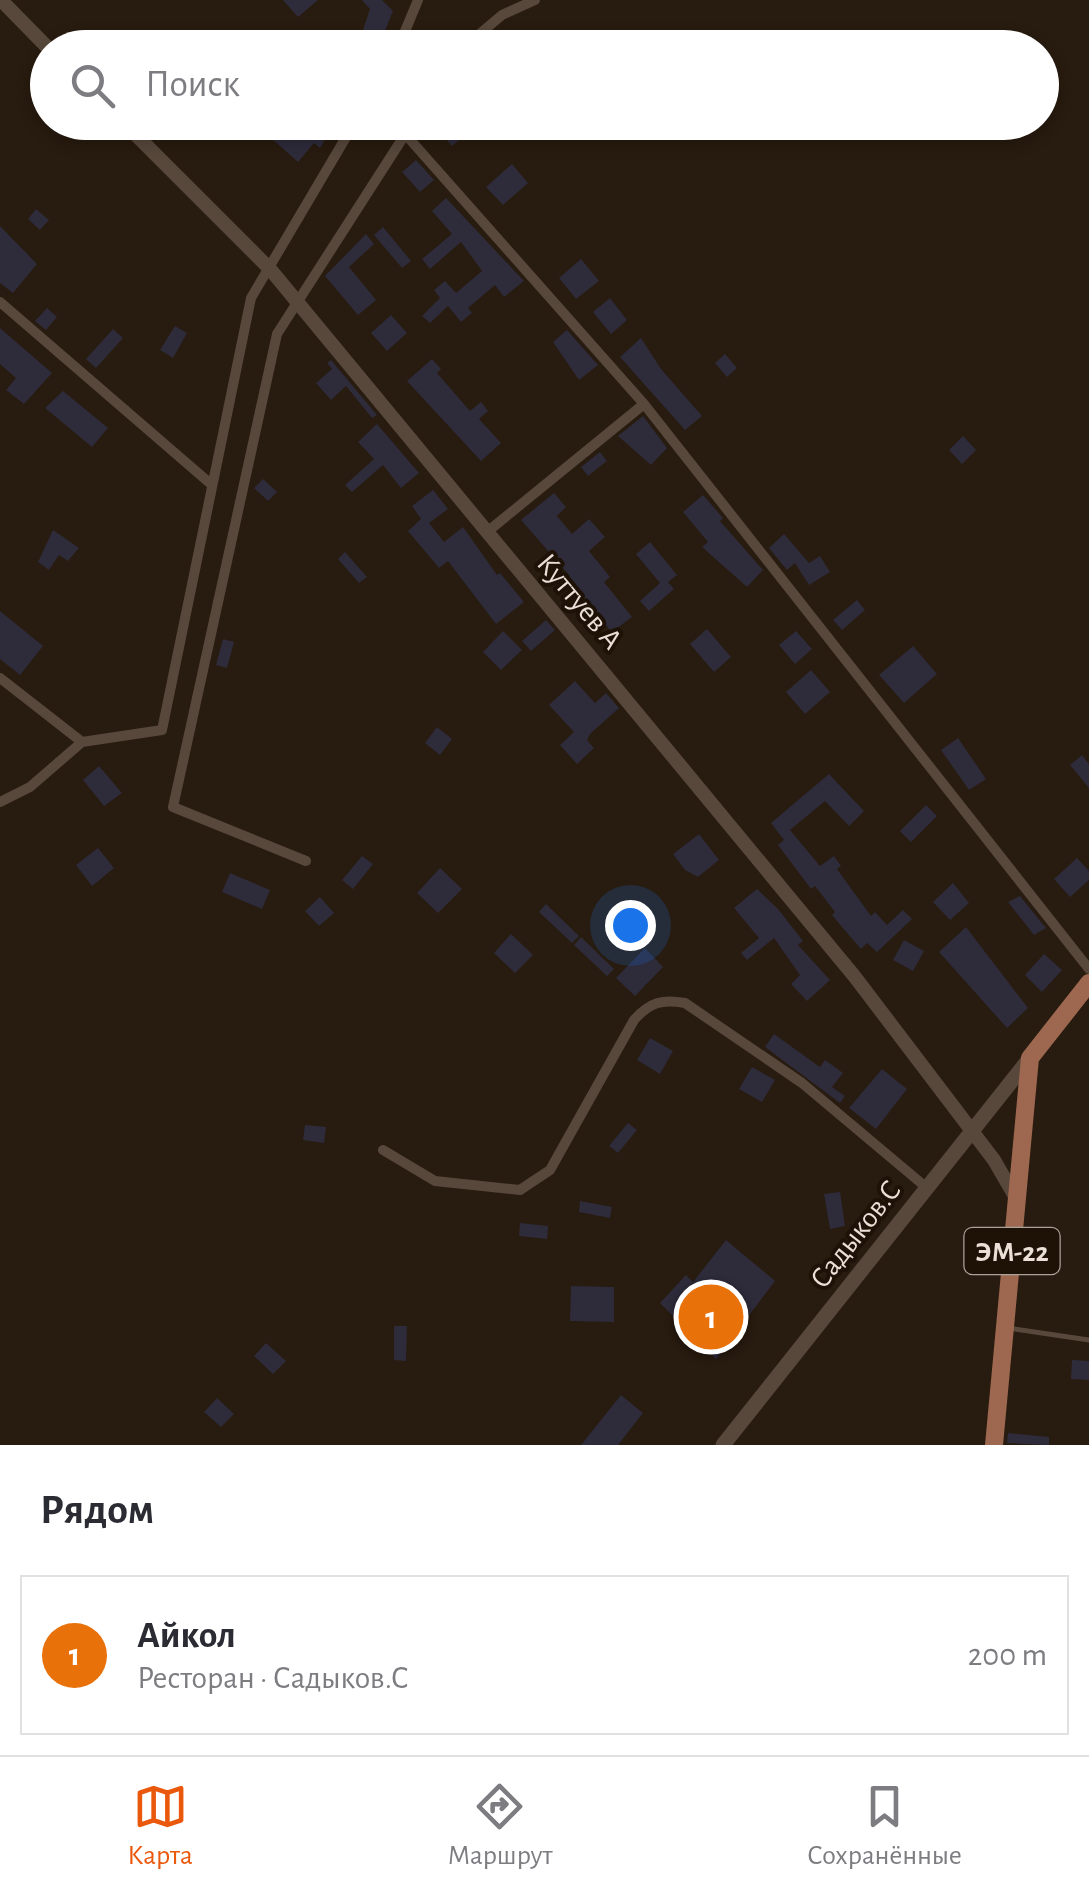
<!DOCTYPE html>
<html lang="ru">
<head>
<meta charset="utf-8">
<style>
	:root { --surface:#fff; --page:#f2f2f3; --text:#2b2b33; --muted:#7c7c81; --line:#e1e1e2; --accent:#ea580c }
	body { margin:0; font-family:"Alegreya Sans",sans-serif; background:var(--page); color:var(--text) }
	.you { position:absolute; left:630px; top:925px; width:35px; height:35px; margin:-25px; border:8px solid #fff; border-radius:50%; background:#1a73e8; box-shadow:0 0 0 15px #1a73e833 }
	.badge { display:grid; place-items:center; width:65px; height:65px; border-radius:50%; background:var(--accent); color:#fff; font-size:32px; font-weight:700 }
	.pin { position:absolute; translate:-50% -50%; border:5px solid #fff; box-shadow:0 2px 10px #0006 }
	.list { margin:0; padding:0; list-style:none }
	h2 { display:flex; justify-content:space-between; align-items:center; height:130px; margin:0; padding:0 40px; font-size:42px }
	h2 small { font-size:32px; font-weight:400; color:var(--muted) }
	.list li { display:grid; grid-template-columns:65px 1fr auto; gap:30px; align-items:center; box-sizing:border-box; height:160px; margin:0 20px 20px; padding:0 20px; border:2px solid var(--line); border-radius:0px }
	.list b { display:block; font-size:38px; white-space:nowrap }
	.list p { margin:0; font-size:32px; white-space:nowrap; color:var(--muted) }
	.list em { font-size:32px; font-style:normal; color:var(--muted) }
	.icon { flex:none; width:55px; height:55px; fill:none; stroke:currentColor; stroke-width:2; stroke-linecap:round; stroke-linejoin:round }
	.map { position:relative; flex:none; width:1089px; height:1445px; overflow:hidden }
	.search { position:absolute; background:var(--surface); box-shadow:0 5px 15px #0003; left:30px; right:30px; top:30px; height:110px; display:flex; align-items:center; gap:25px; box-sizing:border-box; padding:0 35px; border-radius:55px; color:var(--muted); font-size:38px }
	.sheet { height:310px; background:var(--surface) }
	nav { display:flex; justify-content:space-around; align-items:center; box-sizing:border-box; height:140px; border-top:2px solid var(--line); background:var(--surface); font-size:28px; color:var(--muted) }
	nav a { display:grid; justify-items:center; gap:5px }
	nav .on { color:var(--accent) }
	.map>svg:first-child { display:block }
	.building { fill:#2e2b3b }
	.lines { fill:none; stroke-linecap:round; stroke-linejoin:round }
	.service { stroke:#57483b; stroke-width:5 }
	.minor { stroke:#57483b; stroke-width:10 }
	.tertiary { stroke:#57483b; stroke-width:14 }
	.secondary { stroke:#57483b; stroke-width:15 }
	.primary { stroke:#9d684f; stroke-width:18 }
	.labels { text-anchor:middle; stroke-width:8; stroke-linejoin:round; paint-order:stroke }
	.shield { fill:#1e1206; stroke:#ada299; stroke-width:2.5 }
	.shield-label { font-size:28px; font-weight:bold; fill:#eae0d8 }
	.street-label { font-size:30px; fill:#eae0d8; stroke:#1e1206 }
</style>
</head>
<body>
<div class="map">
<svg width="1089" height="1445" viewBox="0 0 1089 1445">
	<rect width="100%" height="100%" fill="#281b0f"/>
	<path class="building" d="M283,0H318L298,17Z
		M362,0H382L393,11L378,48H357L370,9Z
		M269,122H335L320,148L314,143L298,162L271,138L278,130Z
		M433,122H467L472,129L452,146Z
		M416,160L434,180L420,192L402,172Z
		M512,164L528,183L503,205L486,187Z
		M446,198L524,281L504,297L495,285L468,308L472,313L461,322L448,306L430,323L422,316L440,298L434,290L445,281L456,293L482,271L461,242L430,269L422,259L452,234L432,211Z
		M36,209L49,220L40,230L28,219Z
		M0,226L37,264L13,293L0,283Z
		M383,227L411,261L402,268L374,235Z
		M366,234L374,244L349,267L376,300L358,315L325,276Z
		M581,259L599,281L576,299L559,278Z
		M610,298L627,320L611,334L593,312Z
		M47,308L57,317L46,330L35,321Z
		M391,315L407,333L387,351L371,333Z
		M175,326L187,333L173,358L160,350Z
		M0,328L52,373L24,404L6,390L16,378L0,364Z
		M113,329L123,338L96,368L86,359Z
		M567,330L598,365L579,380L553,342Z
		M641,338L661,369L702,416L685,430L620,357Z
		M725,354L737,368L727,377L715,363Z
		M432,359L441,369L437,373L470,411L481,402L488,411L479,419L501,443L481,461L407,381Z
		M331,360L377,415L372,418L346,386L331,400L316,383L332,369L327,363Z
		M63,391L108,428L92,447L45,408Z
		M643,416L667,448L651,465L618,436Z
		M377,424L419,473L401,488L383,465L352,492L345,485L374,459L358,442Z
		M963,436L976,450L962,464L949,450Z
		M600,452L607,461L588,476L581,467Z
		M263,479L277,492L268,501L254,488Z
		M433,490L448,509L429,523L444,542L463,527L497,575L500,573L524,602L496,624L448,561L439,568L408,531L421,519L412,506Z
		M554,493L566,507L557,516L572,534L589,519L605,537L589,551L610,577L604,582L632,617L612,632L565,580L570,576L521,520Z
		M703,495L723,518L720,521L763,570L747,587L702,547L708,542L683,512Z
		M53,530L79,548L68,561L59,555L49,570L38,562Z
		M784,534L809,563L820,556L830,572L809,585L795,563L787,570L769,548Z
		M650,542L677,575L668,582L674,589L649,611L640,601L660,583L636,554Z
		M345,552L367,577L359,583L338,559Z
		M857,600L865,610L842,630L833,620Z
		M0,611L43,646L20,675L0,659Z
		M546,620L555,630L531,651L522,641Z
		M707,629L731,657L714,672L690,644Z
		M503,631L522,650L501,670L483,652Z
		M796,631L812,649L795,664L779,645Z
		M223,639L234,642L227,668L216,665Z
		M913,646L937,674L904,703L879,675Z
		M811,670L830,692L805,714L786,692Z
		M575,681L595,703L606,693L619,708L590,734L587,740L594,748L577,764L560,745L574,732L549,705Z
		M437,727L452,739L440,755L425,743Z
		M958,738L986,779L969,790L941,750Z
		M1082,755L1089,764V788L1070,765Z
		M99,766L122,793L104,806L83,780Z
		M829,774L864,811L849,826L825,801L790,830L820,866L834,856L841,866L837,869L871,916L875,912L887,925L903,910L912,919L877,952L867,943L861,949L848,934L832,915L835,912L815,886L811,889L778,845L784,840L771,823Z
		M926,805L937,816L911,842L900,831Z
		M699,834L719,860L698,877L685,870L673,854Z
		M98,848L114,868L92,886L76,865Z
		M362,856L373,864L353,889L342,880Z
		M1077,858L1089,871V880L1070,897L1054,879Z
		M440,868L462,889L438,913L417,893Z
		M230,873L270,890L262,909L222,892Z
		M953,883L969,903L950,920L933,902Z
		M757,889L778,909L803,941L798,945L830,980L807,1001L791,984L800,975L774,938L747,960L741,953L759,938L734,908Z
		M1020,896L1046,928L1034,935L1008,902Z
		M320,897L334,913L319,926L305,911Z
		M546,904L579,936L572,943L539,912Z
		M966,927L1028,1008L1007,1028L939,952Z
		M511,934L533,955L515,973L494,953Z
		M581,937L614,969L607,976L574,945Z
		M904,940L924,951L913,971L893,960Z
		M645,948L663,967L635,996L616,978Z
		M1044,954L1062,970L1042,992L1025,975Z
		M774,1034L820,1067L825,1060L843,1073L832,1087L845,1096L840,1103L765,1047Z
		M650,1038L673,1051L660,1074L637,1060Z
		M752,1067L775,1080L762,1102L739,1089Z
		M882,1069L907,1089L876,1129L849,1108Z
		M628,1123L637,1130L618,1153L609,1146Z
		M305,1125L326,1127L324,1143L303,1140Z
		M840,1192L845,1226L830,1229L824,1194Z
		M580,1201L612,1207L610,1218L579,1212Z
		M520,1223L548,1226L547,1239L519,1236Z
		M726,1240L775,1281L716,1359L660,1303L686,1275L693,1282Z
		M571,1286L614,1287V1322L570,1321Z
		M394,1326H407L406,1361L394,1360Z
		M266,1343L286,1361L273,1374L254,1356Z
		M1072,1360L1089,1361V1380L1071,1379Z
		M621,1395L643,1413L618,1445H581Z
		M217,1398L234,1414L221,1427L204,1412Z
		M1008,1433L1049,1437V1445L1007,1443Z"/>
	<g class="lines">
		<path class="service" d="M1008,1328L1089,1340"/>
		<path class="minor" d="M398,48L418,0
			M463,48L502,15L535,0
			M406,135L644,404L487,532
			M0,302L212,485
			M644,404L1089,969
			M0,678L82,742L162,730L251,298L355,122
			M0,802L30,787L82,742
			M306,861L173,807L277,334L413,122
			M383,1150L435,1181L520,1190L550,1170L634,1020C650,1002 662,999 685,1003L802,1083L927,1188"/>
		<path class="tertiary" d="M1,0L48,48
			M123,122L270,269L855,977L994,1160L1016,1198"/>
		<path class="secondary" d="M723,1445L1030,1058"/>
		<path class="primary" d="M994,1445L1030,1058L1089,983"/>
	</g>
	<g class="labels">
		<rect class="shield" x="964.5" y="1228" width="95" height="46" rx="8"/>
		<g class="shield-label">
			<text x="1012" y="1261">ЭМ-22</text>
		</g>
		<g class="street-label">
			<text transform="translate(580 601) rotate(50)" y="10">Куттуев А</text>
			<text transform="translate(855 1234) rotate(-52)" y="10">Садыков.С</text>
		</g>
	</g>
</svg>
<div class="you"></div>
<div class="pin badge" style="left:711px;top:1317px;background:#e8710a">1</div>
<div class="search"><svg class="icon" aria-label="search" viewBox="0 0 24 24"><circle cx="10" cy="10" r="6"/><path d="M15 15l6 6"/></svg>Поиск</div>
</div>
<section class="sheet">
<h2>Рядом<small></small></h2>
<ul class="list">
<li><span class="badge" style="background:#e8710a">1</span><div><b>Айкол</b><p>Ресторан · Садыков.С</p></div><em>200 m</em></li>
</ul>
</section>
<nav>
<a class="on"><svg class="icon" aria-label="map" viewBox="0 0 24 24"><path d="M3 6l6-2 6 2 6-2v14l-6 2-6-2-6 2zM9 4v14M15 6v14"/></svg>Карта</a>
<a><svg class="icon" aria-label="directions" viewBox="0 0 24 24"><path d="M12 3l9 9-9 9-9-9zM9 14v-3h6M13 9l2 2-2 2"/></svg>Маршрут</a>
<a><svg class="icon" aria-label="saved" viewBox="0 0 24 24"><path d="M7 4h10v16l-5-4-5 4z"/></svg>Сохранённые</a>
</nav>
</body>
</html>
